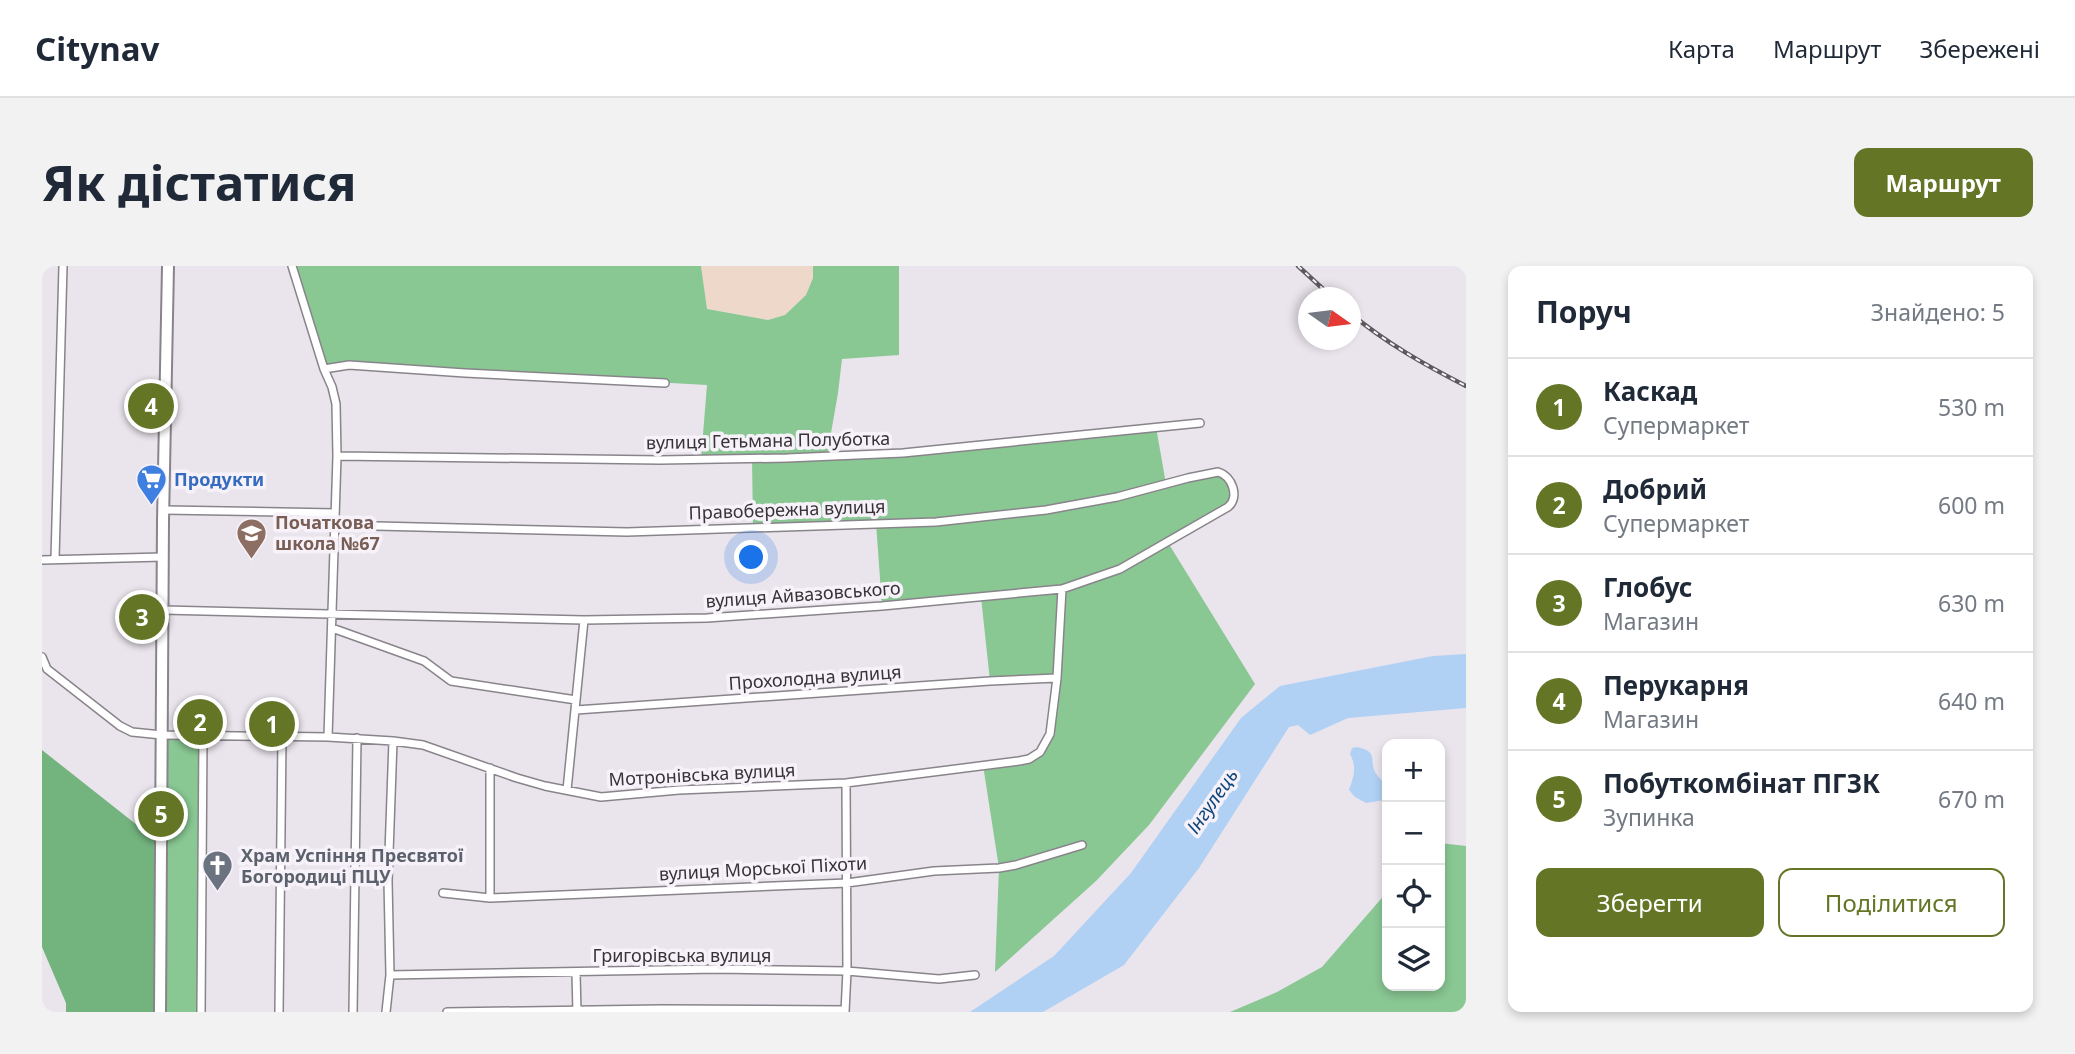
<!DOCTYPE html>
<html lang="uk">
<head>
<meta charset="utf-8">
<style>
	:root { --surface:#fff; --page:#f2f2f3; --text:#1f2937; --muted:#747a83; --line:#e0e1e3; --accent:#647625 }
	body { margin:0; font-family:"Noto Sans",sans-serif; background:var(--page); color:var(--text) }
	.controls { position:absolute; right:21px; bottom:21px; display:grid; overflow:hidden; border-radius:14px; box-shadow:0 4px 10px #0003 }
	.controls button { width:63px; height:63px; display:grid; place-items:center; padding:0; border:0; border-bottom:2px solid var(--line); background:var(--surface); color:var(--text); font:35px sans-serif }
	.compass { position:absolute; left:1256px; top:21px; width:63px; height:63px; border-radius:50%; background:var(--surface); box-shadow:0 4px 10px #0003; rotate:104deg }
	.you { position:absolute; left:710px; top:292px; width:24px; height:24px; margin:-18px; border:5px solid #fff; border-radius:50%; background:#1a73e8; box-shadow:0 0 0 10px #1a73e833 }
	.badge { display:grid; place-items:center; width:46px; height:46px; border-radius:50%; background:var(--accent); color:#fff; font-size:23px; font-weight:700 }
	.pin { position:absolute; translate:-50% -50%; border:4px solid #fff; box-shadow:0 2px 7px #0006 }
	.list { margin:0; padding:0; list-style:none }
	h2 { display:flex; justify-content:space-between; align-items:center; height:91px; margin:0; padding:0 28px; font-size:30px }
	h2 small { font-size:23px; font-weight:400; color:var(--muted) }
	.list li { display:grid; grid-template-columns:46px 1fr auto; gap:21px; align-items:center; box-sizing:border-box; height:98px; padding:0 28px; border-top:2px solid var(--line) }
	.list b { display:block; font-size:26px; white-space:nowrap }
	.list p { margin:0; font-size:23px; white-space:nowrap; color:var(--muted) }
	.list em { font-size:23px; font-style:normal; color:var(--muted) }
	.actions { display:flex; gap:14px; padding:21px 28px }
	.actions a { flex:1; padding:16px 0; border:2px solid var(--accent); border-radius:14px; text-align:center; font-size:24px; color:var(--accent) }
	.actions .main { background:var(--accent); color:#fff }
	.icon { flex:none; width:38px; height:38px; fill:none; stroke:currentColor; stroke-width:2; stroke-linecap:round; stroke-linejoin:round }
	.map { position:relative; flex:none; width:1424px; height:746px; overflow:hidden; border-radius:14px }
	header { display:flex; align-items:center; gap:42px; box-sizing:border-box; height:98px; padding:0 35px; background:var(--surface); border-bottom:2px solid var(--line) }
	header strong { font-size:33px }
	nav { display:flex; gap:38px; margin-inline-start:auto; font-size:24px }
	.intro { display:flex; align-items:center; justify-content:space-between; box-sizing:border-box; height:168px; padding:0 42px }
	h1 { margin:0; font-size:49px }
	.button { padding:18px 32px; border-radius:14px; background:var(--accent); color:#fff; font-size:24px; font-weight:700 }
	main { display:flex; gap:42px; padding:0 42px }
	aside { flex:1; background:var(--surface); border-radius:14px; box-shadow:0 4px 10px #0003 }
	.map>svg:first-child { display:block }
	.industrial { fill:#edd8ca }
	.green { fill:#89c793 }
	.forest { fill:#73b37e }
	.water { fill:#b0d0f4 }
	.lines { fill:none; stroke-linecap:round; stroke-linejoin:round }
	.street-casing { stroke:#89848b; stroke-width:10 }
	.secondary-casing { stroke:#89848b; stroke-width:14 }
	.street { stroke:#fff; stroke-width:7 }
	.secondary { stroke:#fff; stroke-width:10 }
	.rail-casing { stroke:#5d5a5e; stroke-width:4.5 }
	.rail { stroke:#f7f2f9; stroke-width:2; stroke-dasharray:5; stroke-linecap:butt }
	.labels { text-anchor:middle; stroke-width:7; stroke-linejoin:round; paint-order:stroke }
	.street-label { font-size:18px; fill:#363437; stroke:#f7f2f9 }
	.shop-label { font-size:18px; font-weight:bold; fill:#366cbe; stroke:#f7f2f9; text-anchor:start }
	.education-label { font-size:18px; font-weight:bold; fill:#785e54; stroke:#f7f2f9; text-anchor:start }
	.worship-label { font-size:18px; font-weight:bold; fill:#5b616d; stroke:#f7f2f9; text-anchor:start }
	.water-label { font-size:19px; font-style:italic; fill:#0d467b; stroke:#f7f2f9 }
</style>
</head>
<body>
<header>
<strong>Citynav</strong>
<nav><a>Карта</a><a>Маршрут</a><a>Збережені</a></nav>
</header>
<div class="intro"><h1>Як дістатися</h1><a class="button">Маршрут</a></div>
<main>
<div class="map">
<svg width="1424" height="746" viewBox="0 0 1424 746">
	<rect width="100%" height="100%" fill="#eae4ec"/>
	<path class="industrial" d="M659,0H771V12L764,29L743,49L726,54L665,43Z"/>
	<path class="green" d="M250,0H659L665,43L726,54L743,49L764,29L771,12V0H857V89L800,93L796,127L785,190L861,187L1114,161L1124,218L1176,206L1186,212L1191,236L1125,275L1213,418L1107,559L1054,615L953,706L957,602L941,499L987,493L1003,480L1015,412L948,415L939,331L840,340L834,257L711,261L710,192L659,193L665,119L307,99L282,103Z
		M120,469L161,470L158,746H118Z
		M1398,577L1424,580V746H1188L1235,726L1280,701L1345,626V720H1398Z"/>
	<path class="forest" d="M0,484L119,578L118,746H24V737L0,681Z"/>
	<path class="water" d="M1424,388V442L1306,452L1268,469L1256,459L1247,461L1157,602L1082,699L1001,746H928L1012,690L1089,607L1199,452L1238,420L1391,390Z
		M1315,481C1337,486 1327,493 1333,506C1336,511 1341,516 1345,519V533L1343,534L1324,537L1313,531L1307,524C1312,510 1315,501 1308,488L1310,482Z"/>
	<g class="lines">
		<defs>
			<path id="street" d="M250,0L282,103L290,121L294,138L295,190L286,471
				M282,103L307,99L423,107L623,117
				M295,190L618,194L745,192L861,187L1158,157
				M122,244L293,247
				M13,293L21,0
				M0,294L121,291
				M121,344L542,354L665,352L840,340L1020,323L1078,303L1186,241C1198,231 1190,210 1176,206L1146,212L1075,231L1004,244L894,256L585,266L293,259
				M290,362L382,395L409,415L534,434
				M0,391L5,403L78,460L90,466L120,469L286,471L351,475L381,479L475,512L503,520L559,531L637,524L804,517L977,495L987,493L998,486L1008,468L1015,412L1020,323
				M534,444L948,415L1015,412
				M448,502V632
				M525,524L542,354
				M401,627L448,632L805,617L892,605L957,602L974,599L1040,579
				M534,707L535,746
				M348,709L675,703L805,705L897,713L933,709
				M159,746L161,470
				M237,746L240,471
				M311,746L315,472
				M344,746L348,709L346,615L351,475
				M405,746L620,743L803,744
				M803,746L805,705L804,517"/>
			<path id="secondary" d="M118,746L121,255L126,0"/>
		</defs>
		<use href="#street" class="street-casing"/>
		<use href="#secondary" class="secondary-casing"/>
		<use href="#street" class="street"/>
		<use href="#secondary" class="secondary"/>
		<defs>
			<path id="rail" d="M1256,0L1291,32
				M1308,47C1344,77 1383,99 1424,120"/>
		</defs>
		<use href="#rail" class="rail-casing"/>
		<use href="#rail" class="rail"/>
	</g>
	<defs>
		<symbol id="supermarket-pin" viewBox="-11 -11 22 30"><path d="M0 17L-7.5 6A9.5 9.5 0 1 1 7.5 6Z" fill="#3f7fe0" stroke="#f7f2f9"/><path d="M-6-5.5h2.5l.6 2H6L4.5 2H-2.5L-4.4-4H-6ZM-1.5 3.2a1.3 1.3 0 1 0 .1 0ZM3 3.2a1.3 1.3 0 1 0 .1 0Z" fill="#fff"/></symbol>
		<symbol id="school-pin" viewBox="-11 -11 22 30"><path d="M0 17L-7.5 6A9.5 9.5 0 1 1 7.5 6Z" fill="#8d6e63" stroke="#f7f2f9"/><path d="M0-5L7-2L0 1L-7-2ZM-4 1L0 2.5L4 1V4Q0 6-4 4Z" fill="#fff"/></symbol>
		<symbol id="church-pin" viewBox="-11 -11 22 30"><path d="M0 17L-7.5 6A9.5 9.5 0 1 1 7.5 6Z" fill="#6b7280" stroke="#f7f2f9"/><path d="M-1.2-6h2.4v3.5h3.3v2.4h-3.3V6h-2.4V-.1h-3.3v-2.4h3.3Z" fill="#fff"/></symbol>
	</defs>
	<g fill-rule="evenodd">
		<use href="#supermarket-pin" x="92" y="196" width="35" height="47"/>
		<use href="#school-pin" x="192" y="250" width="35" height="47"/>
		<use href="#church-pin" x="158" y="582" width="35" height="47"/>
	</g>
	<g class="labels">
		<g class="street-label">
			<text transform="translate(726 175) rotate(-1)" y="6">вулиця Гетьмана Полуботка</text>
			<text transform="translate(745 244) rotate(-2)" y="6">Правобережна вулиця</text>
			<text transform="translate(761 329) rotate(-4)" y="6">вулиця Айвазовського</text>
			<text transform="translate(773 412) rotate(-4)" y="6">Прохолодна вулиця</text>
			<text transform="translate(660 509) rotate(-3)" y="6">Мотронівська вулиця</text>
			<text transform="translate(721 603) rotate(-3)" y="6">вулиця Морської Піхоти</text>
			<text x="640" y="696">Григорівська вулиця</text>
		</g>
		<g class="shop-label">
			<text x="132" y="220">Продукти</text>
		</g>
		<g class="education-label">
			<text x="233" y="263">Початкова<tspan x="233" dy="21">школа №67</tspan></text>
		</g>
		<g class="worship-label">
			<text x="199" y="596">Храм Успіння Пресвятої<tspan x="199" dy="21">Богородиці ПЦУ</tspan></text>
		</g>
		<g class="water-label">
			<text transform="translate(1170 535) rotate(-55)" y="7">Інгулець</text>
		</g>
	</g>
</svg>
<div class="controls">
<button>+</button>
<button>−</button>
<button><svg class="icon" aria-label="locate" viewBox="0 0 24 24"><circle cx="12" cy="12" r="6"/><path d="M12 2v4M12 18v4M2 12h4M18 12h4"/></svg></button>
<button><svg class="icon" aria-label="layers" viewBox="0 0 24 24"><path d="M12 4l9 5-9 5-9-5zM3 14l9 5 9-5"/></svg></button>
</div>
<svg class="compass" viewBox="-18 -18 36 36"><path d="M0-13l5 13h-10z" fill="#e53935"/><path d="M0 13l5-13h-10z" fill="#747a83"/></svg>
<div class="you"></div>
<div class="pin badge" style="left:230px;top:458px">1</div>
<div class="pin badge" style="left:158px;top:456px">2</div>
<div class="pin badge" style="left:100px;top:351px">3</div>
<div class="pin badge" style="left:109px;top:140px">4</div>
<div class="pin badge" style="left:119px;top:548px">5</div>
</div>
<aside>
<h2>Поруч<small>Знайдено: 5</small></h2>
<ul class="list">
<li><span class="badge">1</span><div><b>Каскад</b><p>Супермаркет</p></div><em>530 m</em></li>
<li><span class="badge">2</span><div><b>Добрий</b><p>Супермаркет</p></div><em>600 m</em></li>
<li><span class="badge">3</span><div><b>Глобус</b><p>Магазин</p></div><em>630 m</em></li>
<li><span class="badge">4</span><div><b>Перукарня</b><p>Магазин</p></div><em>640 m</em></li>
<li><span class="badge">5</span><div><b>Побуткомбінат ПГЗК</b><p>Зупинка</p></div><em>670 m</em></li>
</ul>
<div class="actions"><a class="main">Зберегти</a><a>Поділитися</a></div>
</aside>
</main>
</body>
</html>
